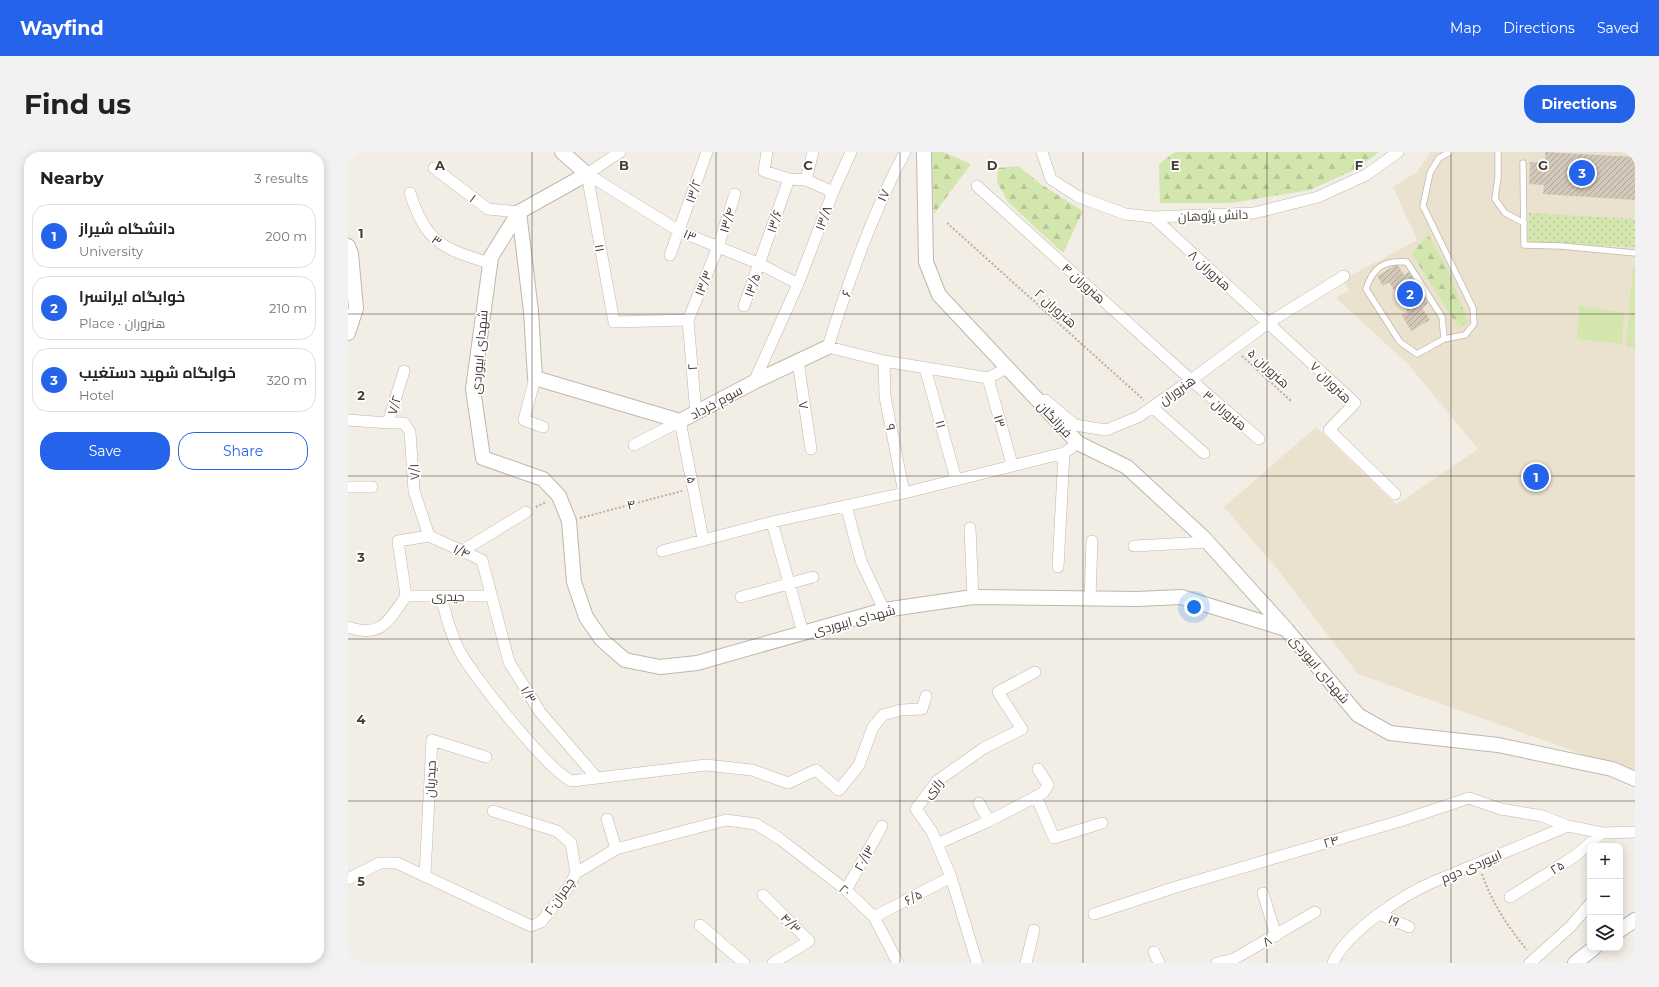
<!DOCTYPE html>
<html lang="en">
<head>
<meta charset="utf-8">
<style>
	:root { --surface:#fff; --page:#f2f2f2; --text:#222; --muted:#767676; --line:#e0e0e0; --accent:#2563eb }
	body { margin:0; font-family:Montserrat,Cairo,sans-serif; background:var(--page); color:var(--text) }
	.controls { position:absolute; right:12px; bottom:12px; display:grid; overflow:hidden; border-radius:8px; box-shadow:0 2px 10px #0003 }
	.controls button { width:36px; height:36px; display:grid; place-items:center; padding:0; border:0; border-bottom:1px solid var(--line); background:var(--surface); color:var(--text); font:20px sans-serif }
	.you { position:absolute; left:846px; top:455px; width:14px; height:14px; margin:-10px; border:3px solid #fff; border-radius:50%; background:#1a73e8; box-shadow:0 0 0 6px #1a73e833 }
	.badge { display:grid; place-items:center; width:26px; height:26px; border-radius:50%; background:var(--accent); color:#fff; font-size:13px; font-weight:700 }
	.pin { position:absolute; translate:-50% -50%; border:2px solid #fff; box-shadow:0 1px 4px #0006 }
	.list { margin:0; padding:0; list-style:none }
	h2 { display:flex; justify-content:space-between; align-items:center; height:52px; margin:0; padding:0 16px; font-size:17px }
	h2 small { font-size:13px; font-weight:400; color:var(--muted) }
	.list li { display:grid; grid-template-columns:26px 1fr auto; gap:12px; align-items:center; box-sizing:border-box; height:64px; margin:0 8px 8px; padding:0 8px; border:1px solid var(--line); border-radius:16px }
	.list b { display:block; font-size:15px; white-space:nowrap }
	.list p { margin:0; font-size:13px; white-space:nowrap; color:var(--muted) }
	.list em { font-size:13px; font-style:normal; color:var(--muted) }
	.actions { display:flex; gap:8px; padding:12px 16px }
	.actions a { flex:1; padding:9px 0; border:1px solid var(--accent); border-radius:16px; text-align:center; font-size:14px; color:var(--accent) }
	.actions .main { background:var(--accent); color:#fff }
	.icon { flex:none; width:22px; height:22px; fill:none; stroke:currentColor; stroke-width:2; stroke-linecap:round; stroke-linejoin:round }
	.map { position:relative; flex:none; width:1287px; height:811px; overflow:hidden; border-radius:16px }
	header { display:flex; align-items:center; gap:24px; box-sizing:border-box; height:56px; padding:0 20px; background:var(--accent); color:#fff }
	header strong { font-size:19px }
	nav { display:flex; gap:22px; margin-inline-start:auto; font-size:14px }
	.intro { display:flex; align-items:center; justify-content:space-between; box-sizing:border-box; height:96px; padding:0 24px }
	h1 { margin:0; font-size:28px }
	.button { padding:10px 18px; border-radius:16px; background:var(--accent); color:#fff; font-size:14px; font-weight:700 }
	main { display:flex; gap:24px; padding:0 24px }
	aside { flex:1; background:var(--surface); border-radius:16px; box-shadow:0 2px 10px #0003 }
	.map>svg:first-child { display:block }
	.education { fill:#ebe1cf }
	.green { fill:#d2e6ae }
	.forest { fill:url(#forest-firs) }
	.park { fill:url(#park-dots) }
	.building { fill:url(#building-hatch) }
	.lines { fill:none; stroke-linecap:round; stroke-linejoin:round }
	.service-casing { stroke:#c0b7ab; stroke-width:7 }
	.minor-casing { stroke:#c0b7ab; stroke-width:12 }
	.tertiary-casing { stroke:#c0b7ab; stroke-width:16 }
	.path { stroke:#bfae99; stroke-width:2; stroke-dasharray:2 2; stroke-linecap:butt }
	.service { stroke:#fff; stroke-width:5.5 }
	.minor { stroke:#fff; stroke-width:11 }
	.tertiary { stroke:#fff; stroke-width:14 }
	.grid { fill:none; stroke:#443d35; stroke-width:1; stroke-opacity:0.55 }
	.labels { text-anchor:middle; stroke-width:3.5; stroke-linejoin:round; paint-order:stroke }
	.street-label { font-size:13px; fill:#443d35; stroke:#fff }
	.grid-label { font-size:13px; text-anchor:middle; font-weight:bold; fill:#443d35; stroke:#fff; stroke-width:3.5; stroke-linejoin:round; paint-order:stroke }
</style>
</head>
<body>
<header>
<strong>Wayfind</strong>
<nav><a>Map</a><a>Directions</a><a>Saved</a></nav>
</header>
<div class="intro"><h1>Find us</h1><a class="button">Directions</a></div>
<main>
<aside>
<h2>Nearby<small>3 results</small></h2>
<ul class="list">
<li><span class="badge">1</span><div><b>دانشگاه شیراز</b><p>University</p></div><em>200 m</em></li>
<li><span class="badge">2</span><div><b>خوابگاه ایرانسرا</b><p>Place · هنروران</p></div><em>210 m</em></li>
<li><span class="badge">3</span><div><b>خوابگاه شهید دستغیب</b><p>Hotel</p></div><em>320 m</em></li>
</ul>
<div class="actions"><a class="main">Save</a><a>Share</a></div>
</aside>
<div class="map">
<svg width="1287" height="811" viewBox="0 0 1287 811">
	<defs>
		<pattern id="forest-firs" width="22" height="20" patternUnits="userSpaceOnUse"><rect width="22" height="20" fill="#d2e6ae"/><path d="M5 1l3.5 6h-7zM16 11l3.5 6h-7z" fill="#b6c696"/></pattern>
		<pattern id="park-dots" width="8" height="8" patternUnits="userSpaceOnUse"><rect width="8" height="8" fill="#d2e6ae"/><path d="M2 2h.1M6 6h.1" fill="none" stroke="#b6c696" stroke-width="1.8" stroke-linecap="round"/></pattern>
		<pattern id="building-hatch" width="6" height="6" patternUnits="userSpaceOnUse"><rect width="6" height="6" fill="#d4c8ba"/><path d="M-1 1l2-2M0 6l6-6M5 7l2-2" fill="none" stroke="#aea498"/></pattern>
	</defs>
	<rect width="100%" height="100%" fill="#f2ede5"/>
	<path class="education" d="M1082,0H1287V621L1010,522L926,413L876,355L968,275L1048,353L1130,297L1060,212L988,146L1001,138L995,128L1069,88L1045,35L1069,20Z"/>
	<path class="green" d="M1285,116L1287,117V195H1278Z
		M1231,154L1276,161L1274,192L1229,187Z"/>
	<path class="forest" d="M582,0H595L623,12L586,62Z
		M827,0H1031L1008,17L962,38L883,51H812L811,12Z
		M670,14L694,33L735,59L715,101L660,50L649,30L650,16Z
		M1080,82L1100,117L1120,170L1111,176L1064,102Z"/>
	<path class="park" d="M1181,61L1287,67V95L1180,90Z"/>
	<path class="building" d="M1197,0L1287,5V48L1195,42L1196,33L1181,32L1182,10H1197Z
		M1049,112L1056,123L1061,120L1080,151L1074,156L1082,168L1063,179L1054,163L1060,160L1041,130L1035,134L1029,124Z"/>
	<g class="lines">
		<defs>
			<path id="service" d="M1150,0V25L1147,47L1157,61L1176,71
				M1175,11L1176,93L1213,94L1287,101
				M1096,187L1094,165L1059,110C1036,108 1025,115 1018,137L1052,190L1069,202L1096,187L1117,183L1126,172L1125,156L1075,54L1082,21L1091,6L1102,0"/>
			<path id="minor" d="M419,0L416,19L441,27L458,28L485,40
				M557,0C524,62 501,128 480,195L536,209L640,226L659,216L664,220
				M694,0L703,27L729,44L777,62L805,65L906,61L970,45L1018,23L1050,0
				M86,16L140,57L171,60
				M239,22L331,79L412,112L450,132
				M239,22L266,170L340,168
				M239,22L272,0
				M458,28L465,0
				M629,34L843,228L911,287
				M62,41C78,90 93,96 141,111
				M805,65L1007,251L981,278L1047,342
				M322,103L359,0
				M396,154L441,27
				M450,209L463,297
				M536,209L537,245L556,341
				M577,216L608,327
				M187,226L176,268L195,275
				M640,226L664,312
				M406,230L450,132L485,40L503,0
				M697,248L727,273L758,278L790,265L843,228L920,171L996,124
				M804,255L856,301
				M348,262L340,168L370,95L387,42
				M0,268L40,271L56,219
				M40,271H56L62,280L66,339L81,384
				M286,293L332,269L355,387
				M0,335H24
				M498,354L513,409L536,458
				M424,370L455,481
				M622,376L625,445
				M81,384L134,408L161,510L192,560L248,625
				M786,394L860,390
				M114,399L178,360
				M314,399L424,370L556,341L716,301L730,291
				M710,415L716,301
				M58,444H143
				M93,444C98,463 102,481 111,498C124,523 201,620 224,629L358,613L404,618L440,631L468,618L491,638L511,613L525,575L535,563L553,558L574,557L578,544
				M393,445L465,425
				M742,446L744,389
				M0,475C34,487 41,468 58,444L50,389L81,384
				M688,644L706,686L754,671
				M631,651L641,669
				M145,659L209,679L223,691L228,721
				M259,667L268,697
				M589,692L641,669L695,641L700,633L690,617
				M77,723L84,588L138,605
				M0,727L32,711H49L183,774L193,770L220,736L228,721L268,697L378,668L408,672L432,687L498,738L526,765L550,811
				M498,738L534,674
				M915,741L928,784
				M415,743L461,789L425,811
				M1162,745L1227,704L1254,681
				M746,762L828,735L1052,669L1121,646L1153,657L1194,664L1220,674
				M1031,762L1061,775
				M526,765L603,725
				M352,773L396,811
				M806,800L811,811
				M629,811L603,725L584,680L568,657L589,629L636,596L674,577L650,540L687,520
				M678,811L686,778
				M869,811L886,807L967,760
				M985,811C998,780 1055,743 1085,730L1220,674L1254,681L1287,680
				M1182,811L1222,775L1242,752"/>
			<path id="tertiary" d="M214,0L239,22L171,60L143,105L125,237L135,306L195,327L211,344L221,369L226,430L238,465L254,488L277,508L312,515L349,511L536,458L625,445L789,447L833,445L938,477
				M576,0L578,110L591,143L730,291L779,315L856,386L938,477L1010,563L1042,581L1150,593L1264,617L1287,627
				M171,60L183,159L187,226L332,269L406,230L480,195
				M0,94L3,102L8,156L0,181
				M1272,778L1287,768
				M1227,811L1246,796"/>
		</defs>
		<use href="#service" class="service-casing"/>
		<use href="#minor" class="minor-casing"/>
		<use href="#tertiary" class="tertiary-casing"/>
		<path class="path" d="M599,71L796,248
			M894,204L943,249
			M188,355L198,350
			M232,366L334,339
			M1134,722C1144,751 1160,775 1179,798"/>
		<use href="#service" class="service"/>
		<use href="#minor" class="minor"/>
		<use href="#tertiary" class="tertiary"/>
	</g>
	<path class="grid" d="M184,0V811M368,0V811M552,0V811M735,0V811M919,0V811M1103,0V811M0,162H1287M0,324H1287M0,487H1287M0,649H1287"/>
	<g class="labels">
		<g class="street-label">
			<text transform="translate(345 39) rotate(-71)" y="5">۱۳/۲</text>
			<text transform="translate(535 43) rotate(-66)" y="5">۱۷</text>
			<text transform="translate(125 46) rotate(37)" y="5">۱</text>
			<text transform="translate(865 63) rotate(-2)" y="5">دانش پژوهان</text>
			<text transform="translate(475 66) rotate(-69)" y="5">۱۳/۸</text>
			<text transform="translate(379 68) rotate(-72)" y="5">۱۳/۴</text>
			<text transform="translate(426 69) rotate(-71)" y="5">۱۳/۶</text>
			<text transform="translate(342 83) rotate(23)" y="5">۱۳</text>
			<text transform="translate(89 88) rotate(36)" y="5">۳</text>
			<text transform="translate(252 96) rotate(80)" y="5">۱۱</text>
			<text transform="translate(862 118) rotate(43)" y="5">هنروران ۸</text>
			<text transform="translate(355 131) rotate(-68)" y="5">۱۳/۳</text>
			<text transform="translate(736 131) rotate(42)" y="5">هنروران ۴</text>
			<text transform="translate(404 133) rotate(-70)" y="5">۱۳/۵</text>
			<text transform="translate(498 141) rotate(-70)" y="5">۶</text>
			<text transform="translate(708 156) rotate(42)" y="5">هنروران ۲</text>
			<text transform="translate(131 200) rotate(-85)" y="5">شهدای ابیوردی</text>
			<text transform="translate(344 215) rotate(-95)" y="5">۲</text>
			<text transform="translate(921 216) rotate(43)" y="5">هنروران ۵</text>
			<text transform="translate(983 230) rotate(45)" y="5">هنروران ۷</text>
			<text transform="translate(829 238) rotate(-35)" y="5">هنروران</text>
			<text transform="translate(368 250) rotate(-28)" y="5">سوم خرداد</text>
			<text transform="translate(46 253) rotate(-73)" y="5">۷/۲</text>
			<text transform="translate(456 253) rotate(82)" y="5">۷</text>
			<text transform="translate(877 258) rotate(41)" y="5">هنروران ۳</text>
			<text transform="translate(707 267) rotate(47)" y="5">فرزانگان</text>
			<text transform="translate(652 269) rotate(74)" y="5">۱۳</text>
			<text transform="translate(593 272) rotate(75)" y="5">۱۱</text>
			<text transform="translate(543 275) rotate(79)" y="5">۹</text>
			<text transform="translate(66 320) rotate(-92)" y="5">۷/۱</text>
			<text transform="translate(344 328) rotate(79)" y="5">۵</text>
			<text transform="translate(283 352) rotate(-15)" y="5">۴</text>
			<text transform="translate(114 399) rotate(24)" y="5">۱/۴</text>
			<text transform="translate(100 444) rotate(1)" y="5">حیدری</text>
			<text transform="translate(506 468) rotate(-15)" y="5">شهدای ابیوردی</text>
			<text transform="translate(972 517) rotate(50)" y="5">شهدای ابیوردی</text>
			<text transform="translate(181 542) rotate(59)" y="5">۱/۳</text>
			<text transform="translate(82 627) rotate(-87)" y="5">حیدریان</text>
			<text transform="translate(585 636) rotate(-47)" y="5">رازی</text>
			<text transform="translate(983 689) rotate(-16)" y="5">۲۴</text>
			<text transform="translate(516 706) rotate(-60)" y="5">۲۰/۱۳</text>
			<text transform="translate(1123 714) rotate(-23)" y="5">ابیوردی دوم</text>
			<text transform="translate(1209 715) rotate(-32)" y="5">۲۵</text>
			<text transform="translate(497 738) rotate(40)" y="5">۲۰</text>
			<text transform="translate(211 744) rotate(-55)" y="5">چمران۲۰</text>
			<text transform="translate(565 745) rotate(-28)" y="5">۶/۵</text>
			<text transform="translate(1046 768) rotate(24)" y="5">۱۹</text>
			<text transform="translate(443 771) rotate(45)" y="5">۴/۳</text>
			<text transform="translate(919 789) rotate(-29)" y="5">۸</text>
		</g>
	</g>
	<g class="grid-label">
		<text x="92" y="18">A</text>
		<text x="276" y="18">B</text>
		<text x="460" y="18">C</text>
		<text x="644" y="18">D</text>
		<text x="827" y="18">E</text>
		<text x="1011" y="18">F</text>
		<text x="1195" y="18">G</text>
		<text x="13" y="86">1</text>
		<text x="13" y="248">2</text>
		<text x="13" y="410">3</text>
		<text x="13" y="572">4</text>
		<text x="13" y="734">5</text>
	</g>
</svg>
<div class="controls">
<button>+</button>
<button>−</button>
<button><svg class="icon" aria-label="layers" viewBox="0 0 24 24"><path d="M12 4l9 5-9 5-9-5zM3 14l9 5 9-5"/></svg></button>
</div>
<div class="you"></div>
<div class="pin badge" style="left:1188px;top:325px">1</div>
<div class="pin badge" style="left:1062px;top:142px">2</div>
<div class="pin badge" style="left:1234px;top:21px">3</div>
</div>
</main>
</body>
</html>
